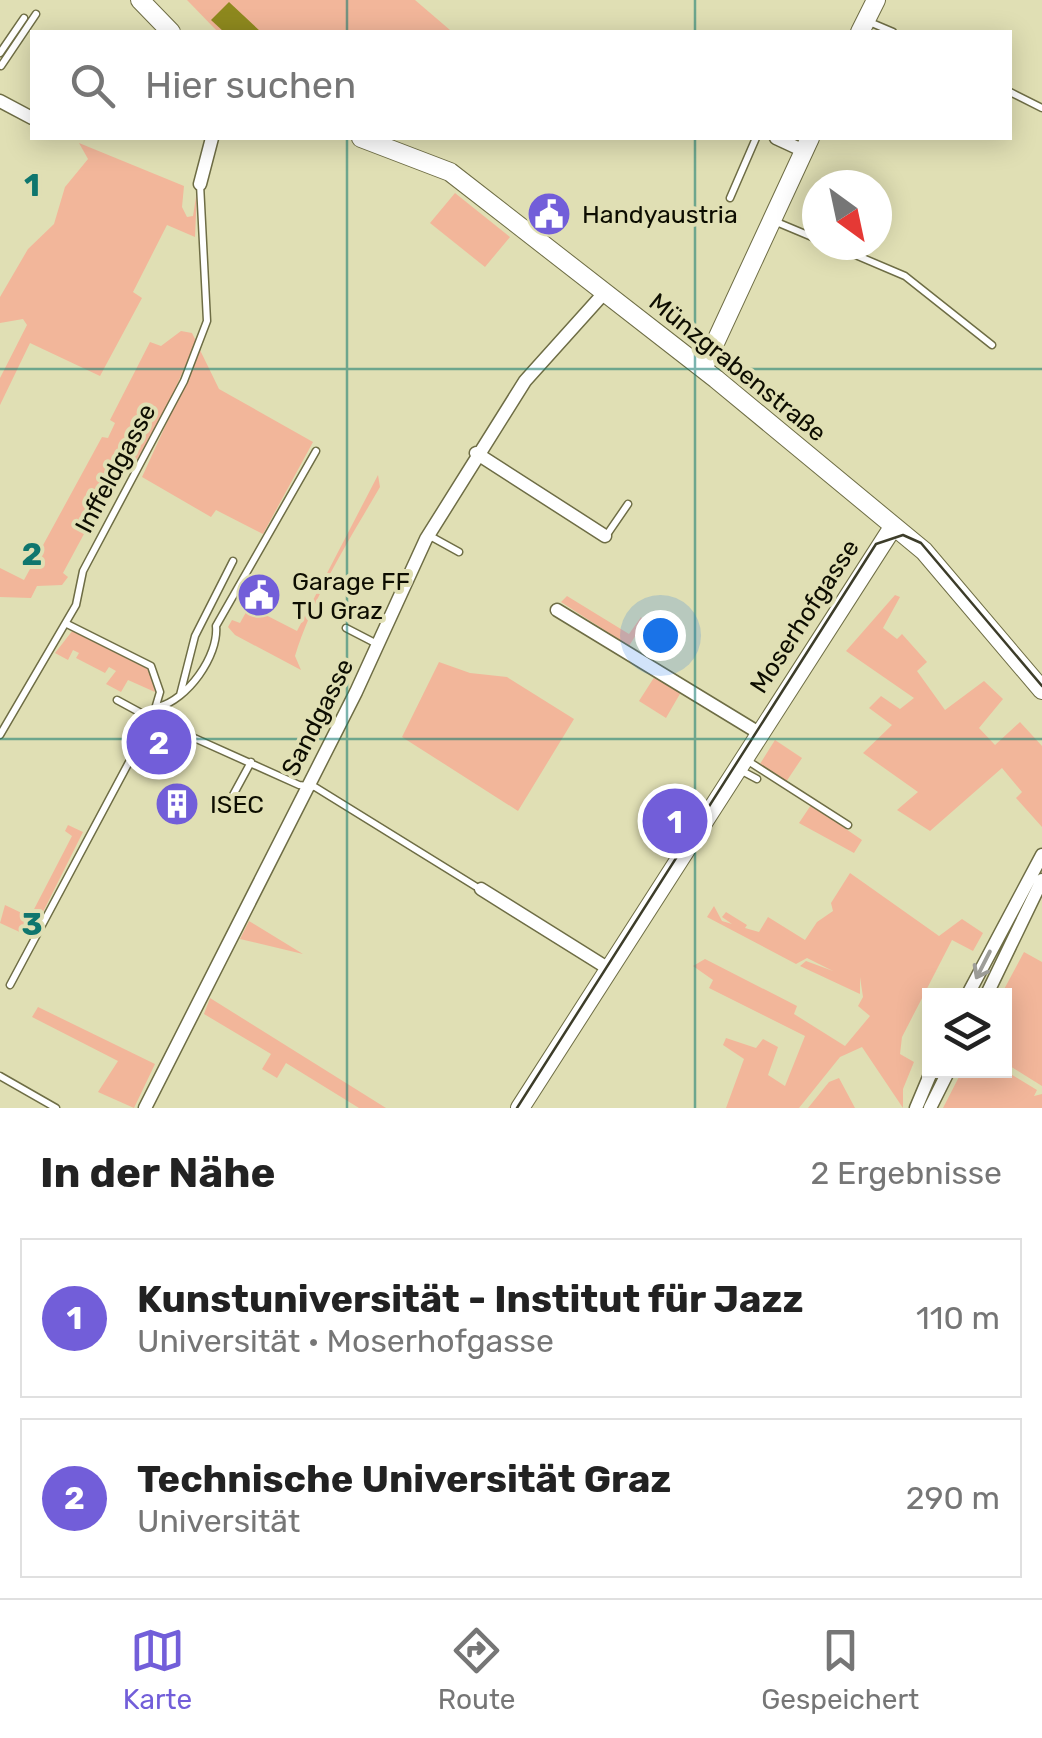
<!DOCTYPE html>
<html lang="de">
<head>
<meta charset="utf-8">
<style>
	:root { --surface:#fff; --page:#f2f2f2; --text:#222; --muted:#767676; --line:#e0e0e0; --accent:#725ed9 }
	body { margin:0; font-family:Rubik,sans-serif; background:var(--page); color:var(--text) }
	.controls { position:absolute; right:30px; bottom:30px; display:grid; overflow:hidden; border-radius:0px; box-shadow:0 5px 25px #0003 }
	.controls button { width:90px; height:90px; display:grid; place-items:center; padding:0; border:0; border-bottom:2px solid var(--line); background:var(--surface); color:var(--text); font:50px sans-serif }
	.compass { position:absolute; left:802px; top:170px; width:90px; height:90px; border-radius:50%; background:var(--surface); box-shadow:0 5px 25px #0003; rotate:147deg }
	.you { position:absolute; left:660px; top:635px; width:35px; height:35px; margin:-25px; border:8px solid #fff; border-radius:50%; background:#1a73e8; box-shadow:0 0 0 15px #1a73e833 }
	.badge { display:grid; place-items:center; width:65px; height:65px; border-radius:50%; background:var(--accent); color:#fff; font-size:32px; font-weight:700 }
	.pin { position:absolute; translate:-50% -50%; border:5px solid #fff; box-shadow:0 2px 10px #0006 }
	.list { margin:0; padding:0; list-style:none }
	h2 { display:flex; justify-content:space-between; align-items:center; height:130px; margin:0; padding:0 40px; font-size:42px }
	h2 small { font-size:32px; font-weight:400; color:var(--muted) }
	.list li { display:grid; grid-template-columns:65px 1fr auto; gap:30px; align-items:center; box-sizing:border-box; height:160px; margin:0 20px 20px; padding:0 20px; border:2px solid var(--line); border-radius:0px }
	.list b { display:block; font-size:38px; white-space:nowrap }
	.list p { margin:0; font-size:32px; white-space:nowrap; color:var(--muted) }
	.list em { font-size:32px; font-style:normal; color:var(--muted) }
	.icon { flex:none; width:55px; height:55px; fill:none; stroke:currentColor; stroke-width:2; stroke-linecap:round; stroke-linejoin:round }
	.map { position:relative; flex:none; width:1042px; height:1108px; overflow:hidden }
	.search { position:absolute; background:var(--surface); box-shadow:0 5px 25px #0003; left:30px; right:30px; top:30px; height:110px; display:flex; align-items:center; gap:25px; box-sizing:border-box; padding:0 35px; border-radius:0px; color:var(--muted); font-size:38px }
	.sheet { height:490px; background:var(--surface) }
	nav { display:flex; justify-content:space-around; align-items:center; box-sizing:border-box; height:140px; border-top:2px solid var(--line); background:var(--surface); font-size:28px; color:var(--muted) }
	nav a { display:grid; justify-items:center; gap:5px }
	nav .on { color:var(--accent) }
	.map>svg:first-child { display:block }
	.green { fill:#f2b69a }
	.water { fill:#8e891e }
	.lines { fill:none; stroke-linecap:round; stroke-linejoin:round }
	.lane-casing { stroke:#6e6d45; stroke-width:9 }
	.street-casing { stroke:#6e6d45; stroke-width:15 }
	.secondary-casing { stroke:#6e6d45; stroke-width:20 }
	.lane { stroke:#fff; stroke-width:6 }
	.street { stroke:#fff; stroke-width:12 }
	.secondary { stroke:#fff; stroke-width:18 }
	.tram { stroke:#3d3d2a; stroke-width:2.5 }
	.oneway { stroke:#9e9e99 }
	.grid { fill:none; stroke:#0f766e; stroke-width:2.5; stroke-opacity:0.55 }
	.labels { text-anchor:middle; stroke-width:8; stroke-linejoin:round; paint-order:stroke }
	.poi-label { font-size:25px; fill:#0d0d01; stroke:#e0dfb4; text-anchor:start }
	.street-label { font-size:25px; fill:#0d0d01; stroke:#e0dfb4 }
	.grid-label { font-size:32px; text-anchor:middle; font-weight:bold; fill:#0f766e; stroke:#e0dfb4; stroke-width:8; stroke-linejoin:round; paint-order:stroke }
</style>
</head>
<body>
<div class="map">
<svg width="1042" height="1108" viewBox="0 0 1042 1108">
	<rect width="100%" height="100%" fill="#e0dfb4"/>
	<path class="green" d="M187,0H415L450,30L218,32Z
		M79,143L184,186L182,207L187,217L193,216L197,191L195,237L167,225L133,292L142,298L100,376L30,343L0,405V378L27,325L23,319L0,323V297L28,249L54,224L65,187L88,159Z
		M455,193L510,237L485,267L430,223Z
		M181,331L192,333L196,341L166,410L131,470L121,465L63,573L68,577L62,585L37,586L31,598L0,597V568L24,580L102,437L108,438L115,423L110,420L150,342L161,346Z
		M200,350L219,389L313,442L263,534L216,510L211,517L142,477Z
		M378,475L380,487C348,542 314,595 295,656L301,670L235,635L228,627L232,620L240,623L250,605L243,601L247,593L259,599L254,609L297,631Z
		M895,595L900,597L883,628L897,639L902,634L927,662L917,671L945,710L984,681L1003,699L979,728L995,745L1020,722L1042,746V827L1016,798L1022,792L1002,768L930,831L897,810L918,792L863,753L892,725L869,708L881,696L900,709L914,698L846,651Z
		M567,596L629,634L641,617L644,622L629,646L561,602Z
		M73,630L143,664L150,669L155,692L128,680L121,692L106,684L116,671L109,667L105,673L76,658L79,653L73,650L68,660L55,653Z
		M439,662L470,673L507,677L574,719L518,811L402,737Z
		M655,676L681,692L666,718L639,701Z
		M775,740L802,758L786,782L760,764Z
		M811,805L862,840L854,853L799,823Z
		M68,825L83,832L34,930L24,934L0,923L5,905L30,917L72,836L65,831Z
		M850,873L939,936L962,919L983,933L973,951L952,940L902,1037L900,1054L914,1062L903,1089V1108L862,1047L840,1057L799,1108H726L744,1059L723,1045L726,1038L756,1048L763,1039L778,1047L768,1075L785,1086L805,1036L709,988L713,980L693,966L705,959L797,1006L794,1014L845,1046L870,1016L858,1006L863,997L860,977V994L800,966L806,961L833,971L807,958L796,964L707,917L714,906L722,921L732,924L722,917L726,912L747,925L745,928L759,932L768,917L805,940L817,922L833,911L831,903Z
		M249,921L303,954L240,939Z
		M1024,952L1042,962V1086L1005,1063L1001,995Z
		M210,998L386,1108H359L286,1063L277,1078L262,1069L271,1054L204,1014Z
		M38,1007L155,1064L134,1108L98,1092L118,1061L32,1017Z
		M1004,1070L1037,1090L1034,1096L1042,1094V1108H943L962,1071Z
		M839,1078L855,1108H808L829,1082Z"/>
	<path class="water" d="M229,2L261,32H224L211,20Z"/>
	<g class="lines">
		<defs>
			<path id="lane" d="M867,21L893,32
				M0,53L24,18
				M1,66L36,14
				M1010,92L1042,108
				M730,198L756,138
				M774,221L817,239
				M832,245L905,276L992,345
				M430,536L459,552
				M606,536L628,504
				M67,624L151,666L160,692L152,719L299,785L315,787L475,886
				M346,628L377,644
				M180,695L195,636L233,561
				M158,707C187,700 219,656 216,626L316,451
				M0,735L76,605L83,571L184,381L207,321L200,184
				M748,761L848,825
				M742,771L757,779
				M232,797L251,762
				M10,985L152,719L117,700
				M0,1076L56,1108"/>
			<path id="street" d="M0,101L32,118
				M776,138L804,151
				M200,184L212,138
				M476,453L605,536
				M557,610L759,733
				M481,889L609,969
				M967,996L1042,855
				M986,996L1042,880
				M145,1108L356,692L426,539L525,381L605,292
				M916,1108L932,1070
				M930,1108L949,1070"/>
			<path id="secondary" d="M140,0L171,32
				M860,32L876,0
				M361,138L450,172L716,379L924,551L1042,690
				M703,369L810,138
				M520,1108L893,527"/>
		</defs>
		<use href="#lane" class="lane-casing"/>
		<use href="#street" class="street-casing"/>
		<use href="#secondary" class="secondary-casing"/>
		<use href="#lane" class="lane"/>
		<use href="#street" class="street"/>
		<use href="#secondary" class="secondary"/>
		<path class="tram" d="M517,1108L876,544L903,535L921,543L1042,686"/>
	</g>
	<defs><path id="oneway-shaft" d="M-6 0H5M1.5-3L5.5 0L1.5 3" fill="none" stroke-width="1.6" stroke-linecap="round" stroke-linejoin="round" transform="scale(2.5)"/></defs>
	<use class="oneway" href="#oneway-shaft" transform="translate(983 965) rotate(117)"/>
	<path class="grid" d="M347,0V32M695,0V32M347,138V1108M695,138V1108M0,369H1042M0,739H1042"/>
	<defs>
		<symbol id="civic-disc" viewBox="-11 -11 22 22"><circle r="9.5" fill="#725ed9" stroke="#e0dfb4"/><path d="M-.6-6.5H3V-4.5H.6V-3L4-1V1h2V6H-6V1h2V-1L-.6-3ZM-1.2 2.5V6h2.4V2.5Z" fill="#fff"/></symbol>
		<symbol id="building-disc" viewBox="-11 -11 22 22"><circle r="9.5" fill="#725ed9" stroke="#e0dfb4"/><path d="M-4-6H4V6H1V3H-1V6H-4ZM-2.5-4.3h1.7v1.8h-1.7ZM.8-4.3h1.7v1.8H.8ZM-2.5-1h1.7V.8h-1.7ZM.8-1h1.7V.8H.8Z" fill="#fff"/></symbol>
	</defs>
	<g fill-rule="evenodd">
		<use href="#civic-disc" x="524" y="189" width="50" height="50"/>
		<use href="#civic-disc" x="234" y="570" width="50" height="50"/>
		<use href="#building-disc" x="152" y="779" width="50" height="50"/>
	</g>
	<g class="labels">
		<g class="poi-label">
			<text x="582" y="223">Handyaustria</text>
			<text x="292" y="590">Garage FF<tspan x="292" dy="29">TU Graz</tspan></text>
			<text x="210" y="813">ISEC</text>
		</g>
		<g class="street-label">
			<text transform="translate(738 367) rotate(39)" y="9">Münzgrabenstraße</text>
			<text transform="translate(115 468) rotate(-62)" y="9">Inffeldgasse</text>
			<text transform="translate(804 616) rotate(-57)" y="9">Moserhofgasse</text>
			<text transform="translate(317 717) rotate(-63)" y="9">Sandgasse</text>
		</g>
	</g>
	<g class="grid-label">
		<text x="32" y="196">1</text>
		<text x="32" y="565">2</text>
		<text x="32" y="935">3</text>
	</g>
</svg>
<div class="controls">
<button><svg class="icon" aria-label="layers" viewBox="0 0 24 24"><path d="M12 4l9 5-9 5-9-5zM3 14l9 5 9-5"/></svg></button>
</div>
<svg class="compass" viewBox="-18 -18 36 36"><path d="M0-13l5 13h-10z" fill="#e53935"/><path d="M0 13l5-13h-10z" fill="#767676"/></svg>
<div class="you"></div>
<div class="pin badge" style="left:675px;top:821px">1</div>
<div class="pin badge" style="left:159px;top:742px">2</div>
<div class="search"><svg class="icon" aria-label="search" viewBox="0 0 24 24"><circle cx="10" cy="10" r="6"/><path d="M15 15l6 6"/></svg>Hier suchen</div>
</div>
<section class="sheet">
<h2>In der Nähe<small>2 Ergebnisse</small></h2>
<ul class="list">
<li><span class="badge">1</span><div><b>Kunstuniversität - Institut für Jazz</b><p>Universität · Moserhofgasse</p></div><em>110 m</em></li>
<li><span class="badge">2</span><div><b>Technische Universität Graz</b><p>Universität</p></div><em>290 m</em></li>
</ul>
</section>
<nav>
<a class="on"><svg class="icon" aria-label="map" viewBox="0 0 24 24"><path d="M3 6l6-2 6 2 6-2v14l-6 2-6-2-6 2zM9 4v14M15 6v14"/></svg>Karte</a>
<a><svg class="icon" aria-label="directions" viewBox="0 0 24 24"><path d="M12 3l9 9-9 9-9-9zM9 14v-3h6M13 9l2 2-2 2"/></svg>Route</a>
<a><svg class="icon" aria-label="saved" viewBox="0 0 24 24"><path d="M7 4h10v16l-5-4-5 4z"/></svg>Gespeichert</a>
</nav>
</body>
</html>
